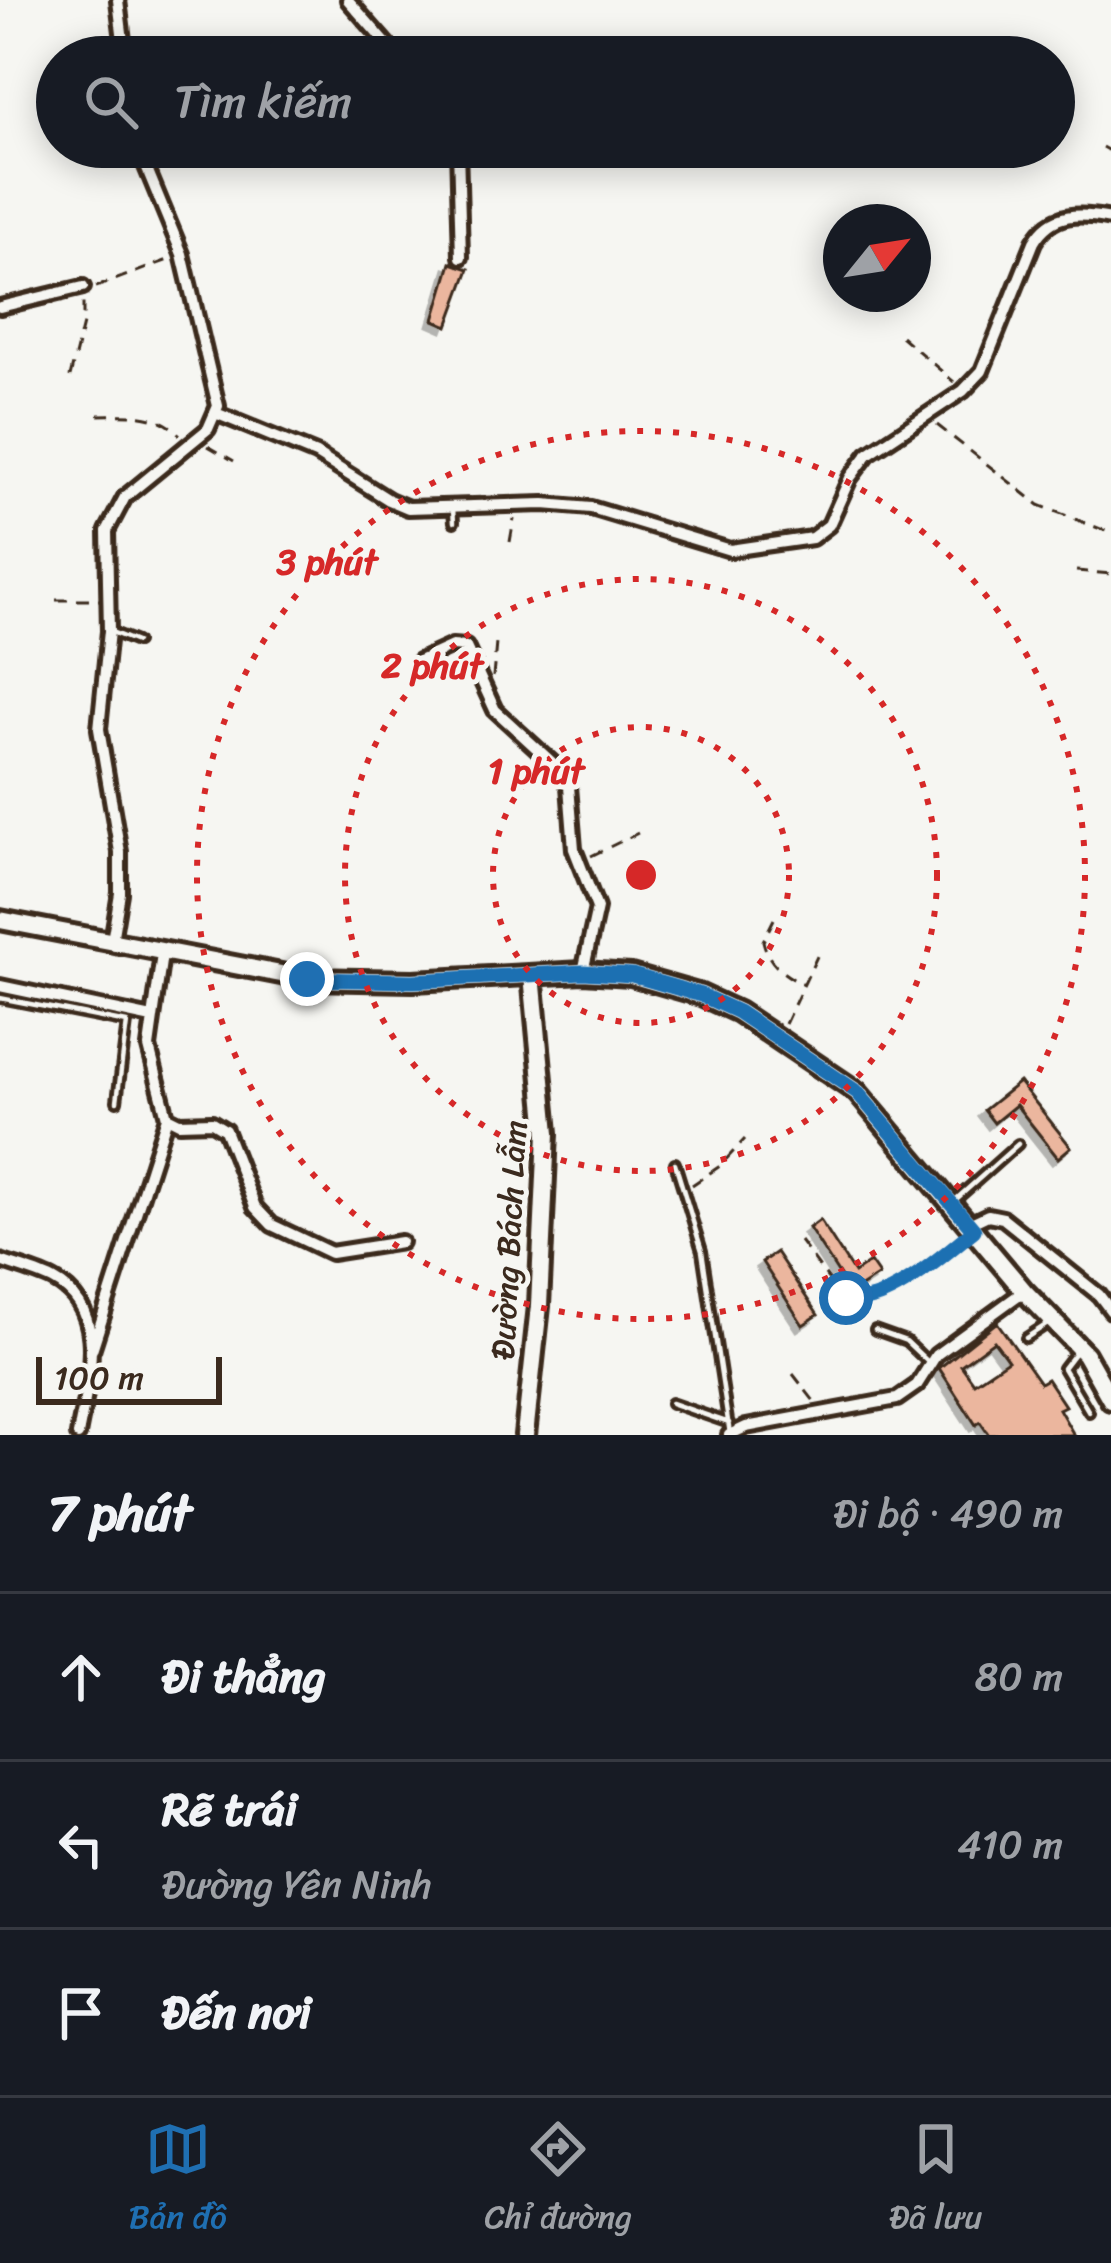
<!DOCTYPE html>
<html lang="vi">
<head>
<meta charset="utf-8">
<style>
	:root { --surface:#171b24; --page:#242831; --text:#f1f3f6; --muted:#9ea1a6; --line:#363941; --accent:#1f6fb2 }
	body { margin:0; font-family:Sriracha,sans-serif; background:var(--page); color:var(--text) }
	.compass { position:absolute; left:823px; top:204px; width:108px; height:108px; border-radius:50%; background:var(--surface); box-shadow:0 6px 30px #0003; rotate:60deg }
	.scale { position:absolute; left:36px; bottom:30px; width:186px; box-sizing:border-box; padding-left:12px; border:6px solid #3b2a1e; border-top:0; font-size:33px; line-height:42px; white-space:nowrap; color:#3b2a1e; -webkit-text-stroke:9px #f6f6f2; paint-order:stroke }
	.stop { position:absolute; width:36px; height:36px; margin:-27px; border:9px solid #1f6fb2; border-radius:50%; background:#fff }
	.stop.end { background:#1f6fb2; border-color:#fff; box-shadow:0 3px 12px #0008 }
	.list { margin:0; padding:0; list-style:none }
	h2 { display:flex; justify-content:space-between; align-items:center; height:156px; margin:0; padding:0 48px; font-size:51px }
	h2 small { font-size:39px; font-weight:400; color:var(--muted) }
	.list li { display:grid; grid-template-columns:78px 1fr auto; gap:36px; align-items:center; box-sizing:border-box; height:168px; padding:0 48px; border-top:3px solid var(--line) }
	.list b { display:block; font-size:45px; white-space:nowrap }
	.list p { margin:0; font-size:39px; white-space:nowrap; color:var(--muted) }
	.list em { font-size:39px; font-style:normal; color:var(--muted) }
	.icon { flex:none; width:66px; height:66px; fill:none; stroke:currentColor; stroke-width:2; stroke-linecap:round; stroke-linejoin:round }
	.map { position:relative; flex:none; width:1111px; height:1435px; overflow:hidden }
	.search { position:absolute; background:var(--surface); box-shadow:0 6px 30px #0003; left:36px; right:36px; top:36px; height:132px; display:flex; align-items:center; gap:30px; box-sizing:border-box; padding:0 42px; border-radius:66px; color:var(--muted); font-size:45px }
	.sheet { height:660px; background:var(--surface) }
	nav { display:flex; justify-content:space-around; align-items:center; box-sizing:border-box; height:168px; border-top:3px solid var(--line); background:var(--surface); font-size:33px; color:var(--muted) }
	nav a { display:grid; justify-items:center; gap:6px }
	nav .on { color:var(--accent) }
	.map>svg:first-child { display:block }
	.building { fill:#ebb69e; stroke:#3b2a1e; stroke-width:3; fill-rule:evenodd; filter:url(#shadow) }
	.lines { fill:none; stroke-linecap:round; stroke-linejoin:round }
	.lane-casing { stroke:#3b2a1e; stroke-width:14 }
	.street-casing { stroke:#3b2a1e; stroke-width:20 }
	.primary-casing { stroke:#3b2a1e; stroke-width:26 }
	.path { stroke:#3b2a1e; stroke-width:3; stroke-dasharray:12 9; stroke-linecap:butt }
	.lane { stroke:#f6f6f2; stroke-width:4.5 }
	.street { stroke:#f6f6f2; stroke-width:10 }
	.primary { stroke:#f6f6f2; stroke-width:16 }
	.route { stroke:#1f6fb2; stroke-width:15 }
	.ring { fill:none; stroke:#d62828; stroke-width:6; stroke-dasharray:6 12 }
	.labels { text-anchor:middle; stroke-width:10; stroke-linejoin:round; paint-order:stroke }
	.street-label { font-size:33px; fill:#3b2a1e; stroke:#f6f6f2 }
	.centre { fill:#d62828; stroke:#f6f6f2; stroke-width:6 }
	.ring-label { font-size:36px; text-anchor:middle; font-weight:bold; fill:#d62828; stroke:#f6f6f2; stroke-width:10; stroke-linejoin:round; paint-order:stroke }
</style>
</head>
<body>
<div class="map">
<svg width="1111" height="1435" viewBox="0 0 1111 1435">
	<defs>
		<filter id="shadow"><feDropShadow dx="-6" dy="6" stdDeviation="0" flood-color="#0004"/></filter>
	</defs>
	<rect width="100%" height="100%" fill="#f6f6f2"/>
	<filter id="ink" filterUnits="userSpaceOnUse"><feTurbulence type="fractalNoise" baseFrequency=".00833" numOctaves="2"/><feDisplacementMap in="SourceGraphic" scale="24" xChannelSelector="R" yChannelSelector="G"/><feConvolveMatrix kernelMatrix="1 2 1 2 8 2 1 2 1" color-interpolation-filters="sRGB"/></filter>
	<g filter="url(#ink)">
		<path class="building" d="M451,263L469,269L448,326L434,320Z
			M1019,1082L1071,1147L1058,1158L1016,1105L994,1123L984,1110Z
			M820,1220L854,1273L870,1262L879,1275L851,1293L809,1228Z
			M776,1252L818,1315L803,1325L762,1262Z
			M997,1322L1040,1383L1047,1379L1065,1406L1059,1409L1074,1435H989L980,1422L976,1425L939,1368ZM994,1341L1008,1360L974,1383L961,1365Z"/>
		<g class="lines">
			<defs>
				<path id="lane" d="M453,509L454,522
					M109,631L136,642
					M0,998L127,1023L117,1101
					M675,1163L702,1251L730,1434
					M953,1202L1018,1144
					M875,1330L906,1341L929,1363
					M1026,1338L1049,1323
					M1076,1351L1063,1368L1089,1412
					M671,1403L729,1423"/>
				<path id="street" d="M118,0L125,57
					M348,0L398,57
					M458,147L461,257
					M0,307L83,287
					M218,414L316,454L389,500L408,508L544,504L591,508L730,550L812,538L829,525L850,478L868,454L963,391L982,371L1034,242C1052,211 1080,213 1111,219
					M419,661L452,646L466,647L495,710L557,767L569,786L574,849L597,908L583,972
					M112,941L120,893V852L99,729L109,631L107,531L125,497L208,429L218,406L182,254L138,147
					M162,954L149,1047L167,1117L179,1123L212,1122L225,1130L255,1207L272,1225L331,1253L401,1242
					M0,986L152,1018
					M969,1224L988,1215L1003,1218L1099,1295L1111,1311
					M0,1261C18,1267 37,1272 53,1280C112,1311 87,1384 78,1435
					M92,1350L167,1117
					M729,1435L746,1427L897,1399L917,1385L936,1355L1024,1291"/>
				<path id="primary" d="M0,920L307,979L413,981L583,972L631,975L701,995L738,1012L857,1092L1024,1291L1085,1354L1111,1400
					M525,1435L539,1306L547,1133L532,975"/>
			</defs>
			<use href="#lane" class="lane-casing"/>
			<use href="#street" class="street-casing"/>
			<use href="#primary" class="primary-casing"/>
			<path class="path" d="M1102,147L1111,152
				M96,287L171,259
				M901,336L954,382
				M70,377L83,324V301
				M98,415C128,415 158,411 180,435
				M937,425L1039,505L1111,533
				M208,446L234,461
				M510,542L514,519
				M1076,571L1111,574
				M56,600H100
				M493,677L496,643
				M591,856L638,833
				M774,919L763,941C769,965 783,974 804,985
				M785,1024L820,950
				M692,1185L720,1166L745,1139
				M800,1241L837,1291L859,1302L892,1290L964,1239
				M793,1374L814,1401"/>
			<use href="#lane" class="lane"/>
			<use href="#street" class="street"/>
			<use href="#primary" class="primary"/>
		</g>
	</g>
	<g class="lines" filter="url(#ink)">
		<path class="route" d="M307,979L413,981L583,972L632,975L701,995L738,1012L857,1092L974,1230C948,1251 879,1314 846,1298"/>
	</g>
	<g class="ring">
		<circle cx="641" cy="875" r="148"/>
		<circle cx="641" cy="875" r="296"/>
		<circle cx="641" cy="875" r="444"/>
	</g>
	<g class="labels">
		<g class="street-label">
			<text transform="translate(508 1240) rotate(-87)" y="12">Đường Bách Lẫm</text>
		</g>
	</g>
	<circle cx="641" cy="875" r="18" class="centre"/>
	<g class="ring-label">
		<text x="327" y="574">3 phút</text>
		<text x="432" y="678">2 phút</text>
		<text x="536" y="783">1 phút</text>
	</g>
</svg>
<svg class="compass" viewBox="-18 -18 36 36"><path d="M0-13l5 13h-10z" fill="#e53935"/><path d="M0 13l5-13h-10z" fill="#9ea1a6"/></svg>
<div class="scale">100 m</div>
<div class="stop" style="left:846px;top:1298px"></div>
<div class="stop end" style="left:307px;top:979px"></div>
<div class="search"><svg class="icon" aria-label="search" viewBox="0 0 24 24"><circle cx="10" cy="10" r="6"/><path d="M15 15l6 6"/></svg>Tìm kiếm</div>
</div>
<section class="sheet">
<h2>7 phút<small>Đi bộ · 490 m</small></h2>
<ul class="list">
<li><svg class="icon" aria-label="ahead" viewBox="0 0 24 24"><path d="M12 20V5M6 11l6-6 6 6"/></svg><div><b>Đi thẳng</b></div><em>80 m</em></li>
<li><svg class="icon" aria-label="left" viewBox="0 0 24 24"><path d="M17 20v-9H6M10 6l-5 5 5 5"/></svg><div><b>Rẽ trái</b><p>Đường Yên Ninh</p></div><em>410 m</em></li>
<li><svg class="icon" aria-label="arrive" viewBox="0 0 24 24"><path d="M6 21V4h12l-3 4 3 4H6"/></svg><div><b>Đến nơi</b></div></li>
</ul>
</section>
<nav>
<a class="on"><svg class="icon" aria-label="map" viewBox="0 0 24 24"><path d="M3 6l6-2 6 2 6-2v14l-6 2-6-2-6 2zM9 4v14M15 6v14"/></svg>Bản đồ</a>
<a><svg class="icon" aria-label="directions" viewBox="0 0 24 24"><path d="M12 3l9 9-9 9-9-9zM9 14v-3h6M13 9l2 2-2 2"/></svg>Chỉ đường</a>
<a><svg class="icon" aria-label="saved" viewBox="0 0 24 24"><path d="M7 4h10v16l-5-4-5 4z"/></svg>Đã lưu</a>
</nav>
</body>
</html>
